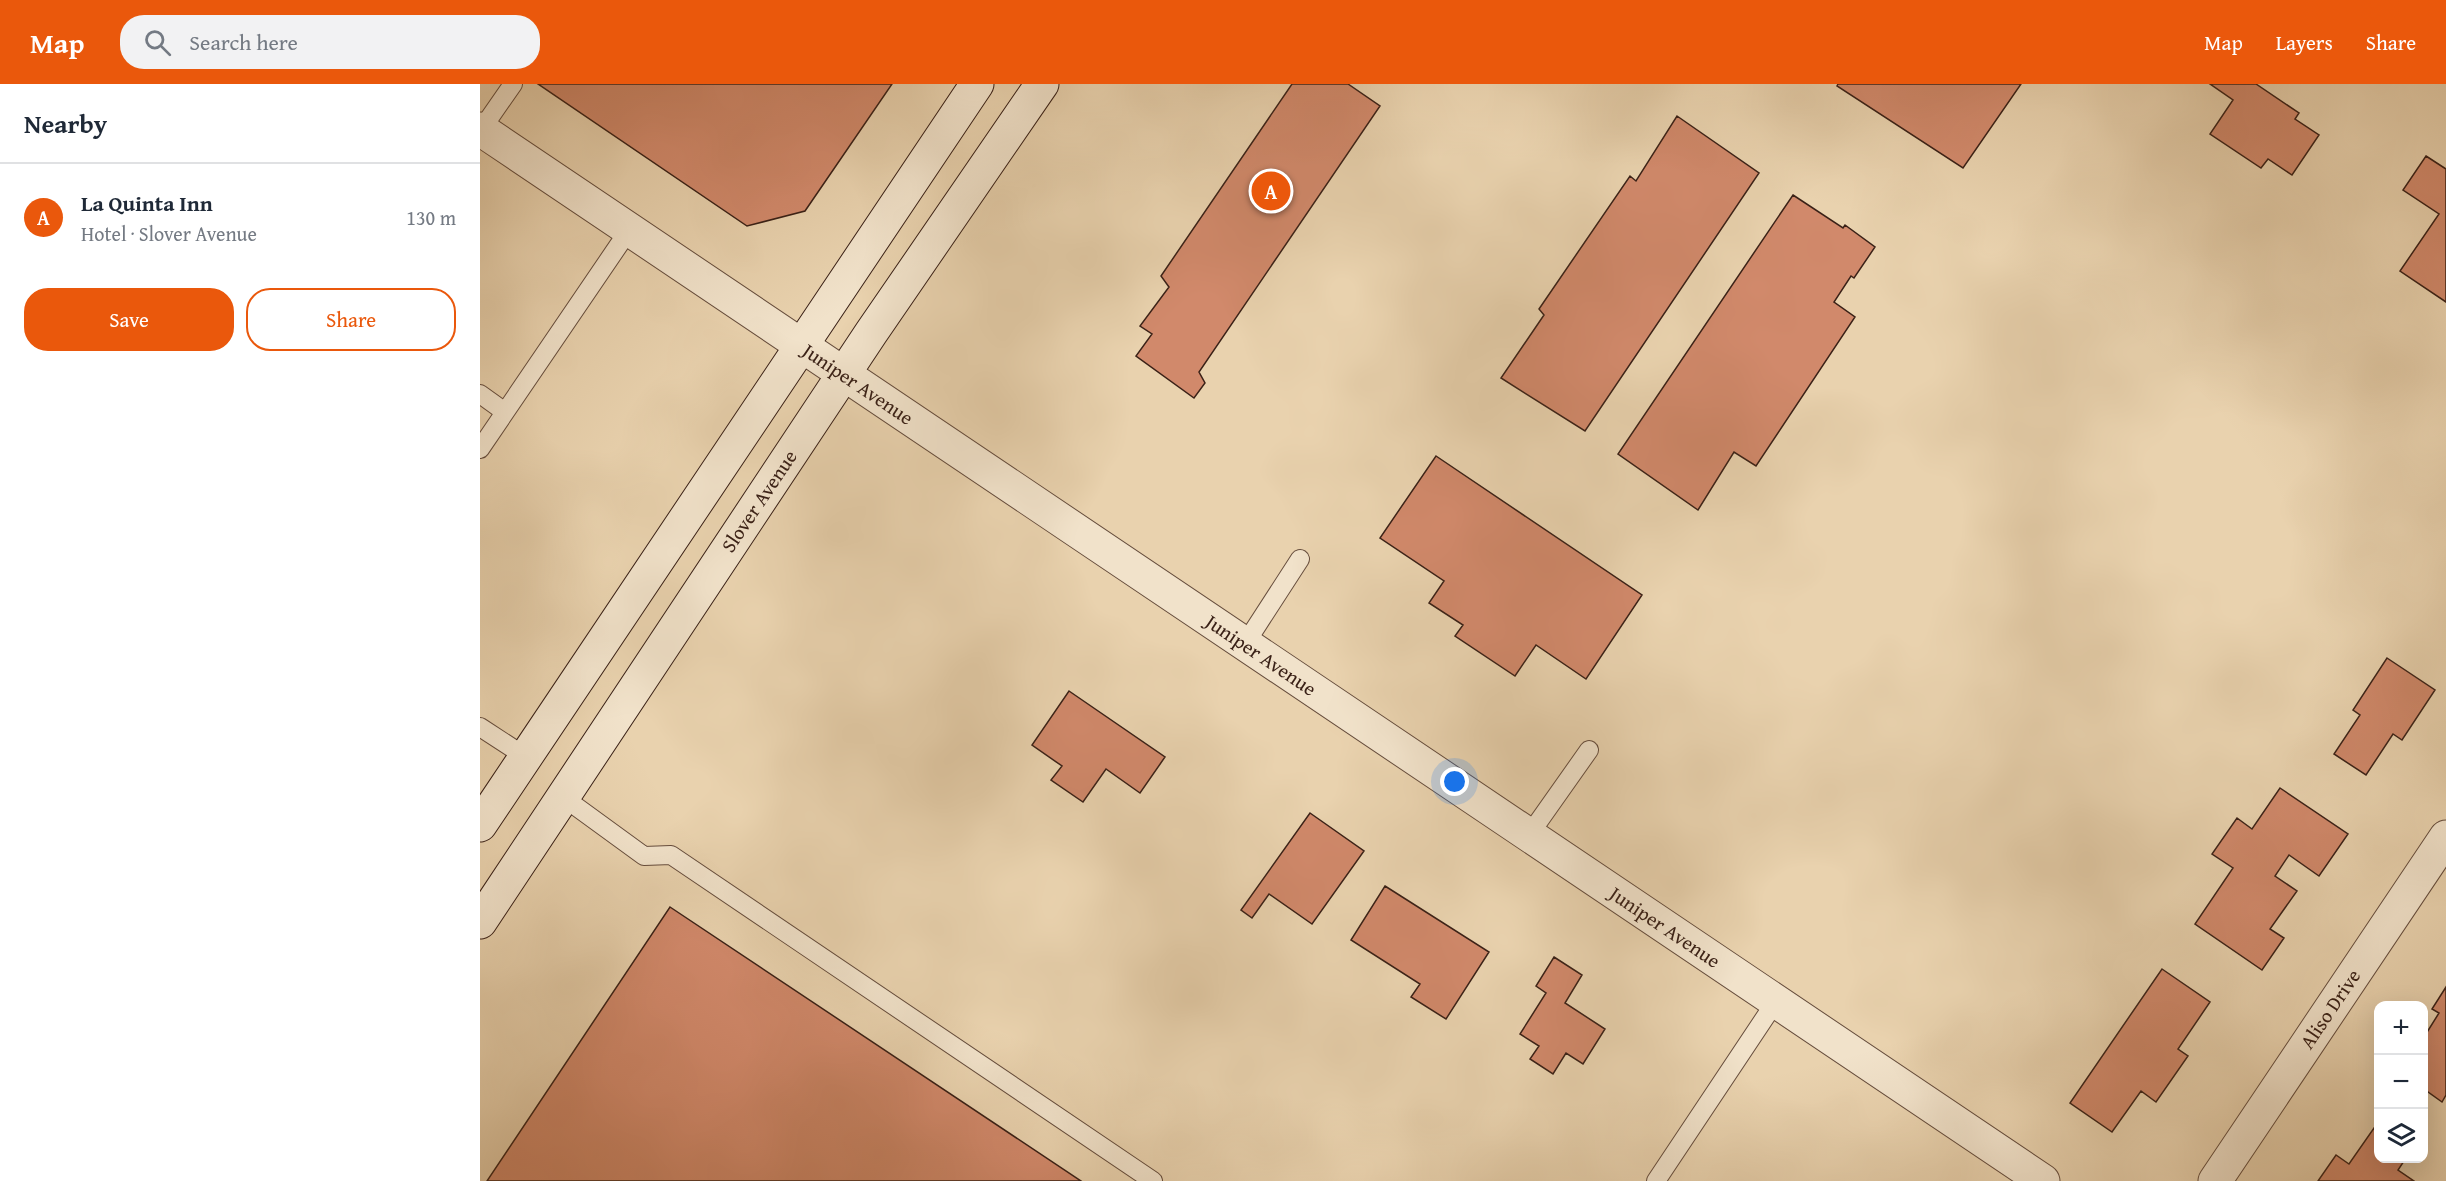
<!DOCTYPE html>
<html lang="en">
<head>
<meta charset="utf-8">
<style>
	:root { --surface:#fff; --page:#f2f2f3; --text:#1f2937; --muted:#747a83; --line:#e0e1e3; --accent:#ea580c }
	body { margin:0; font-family:"Gentium Book Plus",serif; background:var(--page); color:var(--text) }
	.controls { position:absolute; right:18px; bottom:18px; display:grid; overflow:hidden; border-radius:12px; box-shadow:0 6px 24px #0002 }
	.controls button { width:54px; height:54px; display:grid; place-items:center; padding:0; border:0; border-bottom:2px solid var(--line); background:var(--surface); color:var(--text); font:30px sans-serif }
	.you { position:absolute; left:975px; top:698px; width:21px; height:21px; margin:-15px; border:4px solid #fff; border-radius:50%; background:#1a73e8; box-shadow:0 0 0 9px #1a73e833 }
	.badge { display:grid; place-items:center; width:39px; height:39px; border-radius:50%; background:var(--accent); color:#fff; font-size:20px; font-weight:700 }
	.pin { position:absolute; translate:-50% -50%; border:3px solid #fff; box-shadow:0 2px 6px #0006 }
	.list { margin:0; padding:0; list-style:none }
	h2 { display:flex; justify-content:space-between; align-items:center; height:78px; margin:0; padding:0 24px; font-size:26px }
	h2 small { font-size:20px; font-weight:400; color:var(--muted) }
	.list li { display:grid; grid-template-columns:39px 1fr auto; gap:18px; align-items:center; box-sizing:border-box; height:108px; padding:0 24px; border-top:2px solid var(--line) }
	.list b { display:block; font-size:22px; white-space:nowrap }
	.list p { margin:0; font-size:20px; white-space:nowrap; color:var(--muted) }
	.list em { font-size:20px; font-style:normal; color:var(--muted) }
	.actions { display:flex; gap:12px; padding:18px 24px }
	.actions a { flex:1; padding:14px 0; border:2px solid var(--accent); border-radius:24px; text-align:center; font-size:21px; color:var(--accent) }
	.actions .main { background:var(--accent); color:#fff }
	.icon { flex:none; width:33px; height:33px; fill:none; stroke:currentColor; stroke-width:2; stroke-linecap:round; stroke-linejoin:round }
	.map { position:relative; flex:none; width:1966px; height:1097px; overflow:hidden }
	header { display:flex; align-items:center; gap:36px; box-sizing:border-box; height:84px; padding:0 30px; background:var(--accent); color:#fff }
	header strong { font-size:28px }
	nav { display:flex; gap:33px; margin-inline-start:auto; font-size:21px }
	.search { width:420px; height:54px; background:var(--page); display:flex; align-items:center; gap:15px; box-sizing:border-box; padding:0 21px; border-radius:24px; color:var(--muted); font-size:22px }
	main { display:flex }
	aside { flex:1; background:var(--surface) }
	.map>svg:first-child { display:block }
	.building { fill:#d1896b; stroke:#3a2117; stroke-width:1.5 }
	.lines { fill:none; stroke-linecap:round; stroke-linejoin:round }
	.lane-casing { stroke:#664d3d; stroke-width:20 }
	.street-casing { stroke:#664d3d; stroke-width:35 }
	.secondary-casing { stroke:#3a2117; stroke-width:35 }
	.lane { stroke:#f1e2ca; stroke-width:18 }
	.street { stroke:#f1e2ca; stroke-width:33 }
	.secondary { stroke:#f1e2ca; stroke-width:33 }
	.labels { text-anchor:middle; stroke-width:6; stroke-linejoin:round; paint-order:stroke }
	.street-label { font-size:20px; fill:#3a2117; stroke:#f1e2ca }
</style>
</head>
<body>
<header>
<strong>Map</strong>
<div class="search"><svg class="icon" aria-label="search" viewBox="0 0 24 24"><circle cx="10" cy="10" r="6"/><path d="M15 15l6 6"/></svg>Search here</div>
<nav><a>Map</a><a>Layers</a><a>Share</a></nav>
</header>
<main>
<aside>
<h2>Nearby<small></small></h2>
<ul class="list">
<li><span class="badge">A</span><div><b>La Quinta Inn</b><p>Hotel · Slover Avenue</p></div><em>130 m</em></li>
</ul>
<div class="actions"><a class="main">Save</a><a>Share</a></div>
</aside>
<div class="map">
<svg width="1966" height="1097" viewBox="0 0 1966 1097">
	<rect width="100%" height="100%" fill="#e9d2ae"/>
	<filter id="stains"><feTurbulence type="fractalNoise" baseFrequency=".00333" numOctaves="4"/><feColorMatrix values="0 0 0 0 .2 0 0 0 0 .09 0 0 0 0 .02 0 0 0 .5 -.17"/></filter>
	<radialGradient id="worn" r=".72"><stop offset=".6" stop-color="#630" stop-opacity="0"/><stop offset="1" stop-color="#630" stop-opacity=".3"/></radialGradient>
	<path class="building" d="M58,0H412L325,127L267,142Z
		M812,0H868L900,22L719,288L725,299L714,314L656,272L672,250L660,242L689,203L681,192Z
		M1358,0H1541L1483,84L1357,2Z
		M1730,0H1776L1819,29L1815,35L1839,51L1812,91L1788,75L1781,84L1730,50L1753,16Z
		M1197,32L1279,89L1105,347L1021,294L1064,231L1059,225L1150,92L1156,97Z
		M1946,72L1966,85V218L1920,187L1959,130L1923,106Z
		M1313,111L1363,144L1365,141L1395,163L1374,194L1371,192L1354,218L1375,233L1276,382L1254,368L1218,426L1138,370Z
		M956,372L1162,511L1106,595L1056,561L1035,592L975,552L983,541L949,519L964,497L900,454Z
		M1907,574L1955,606L1922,656L1913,650L1886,691L1854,670L1880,631L1873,626Z
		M589,607L685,673L660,709L626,685L603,718L571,696L582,682L552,661Z
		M1800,704L1868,750L1839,792L1809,771L1795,792L1817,807L1790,845L1804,854L1782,886L1715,840L1753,784L1732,770L1757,734L1772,745Z
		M830,729L884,767L832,840L789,810L772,834L761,826Z
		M905,802L1009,868L966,935L931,913L940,900L871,856Z
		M190,823L601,1097H7Z
		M1074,873L1102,891L1085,919L1125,945L1103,980L1086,969L1073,990L1050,975L1059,962L1040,950L1066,909L1056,902Z
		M1682,885L1730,918L1698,965L1708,972L1676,1018L1661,1007L1632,1048L1590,1019Z
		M1966,903V1011L1962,1018L1944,1005V953L1959,929L1952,925Z
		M1894,1044L1898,1047V1074H1926L1918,1086L1934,1097H1838L1856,1071L1869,1080Z"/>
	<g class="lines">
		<defs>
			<path id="lane" d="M1,46L33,0
				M0,310L25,328
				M0,365L149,146
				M765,560L820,475
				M0,643L46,673
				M83,713L164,772L191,771L673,1097
				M1049,751L1109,666
				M1176,1097L1296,917"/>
			<path id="street" d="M0,45L1563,1097
				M1735,1097L1966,753"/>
			<path id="secondary" d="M0,741L497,0
				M0,838L391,249L562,0"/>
		</defs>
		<use href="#lane" class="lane-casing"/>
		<use href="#street" class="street-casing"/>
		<use href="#secondary" class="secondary-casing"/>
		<use href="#lane" class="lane"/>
		<use href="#street" class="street"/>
		<use href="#secondary" class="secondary"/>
	</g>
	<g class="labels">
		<g class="street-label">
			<text transform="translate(378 300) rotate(34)" y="7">Juniper Avenue</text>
			<text transform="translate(279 417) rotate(-56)" y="7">Slover Avenue</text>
			<text transform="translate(781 571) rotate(34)" y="7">Juniper Avenue</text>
			<text transform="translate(1185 843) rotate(34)" y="7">Juniper Avenue</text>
			<text transform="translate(1850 925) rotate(-56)" y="7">Aliso Drive</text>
		</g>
	</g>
	<rect width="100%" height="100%" filter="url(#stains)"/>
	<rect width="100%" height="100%" fill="url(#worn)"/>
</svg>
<div class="controls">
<button>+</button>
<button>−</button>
<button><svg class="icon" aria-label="layers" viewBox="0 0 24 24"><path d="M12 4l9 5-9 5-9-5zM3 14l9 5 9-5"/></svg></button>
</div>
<div class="you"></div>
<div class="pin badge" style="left:791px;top:107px">A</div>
</div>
</main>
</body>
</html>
